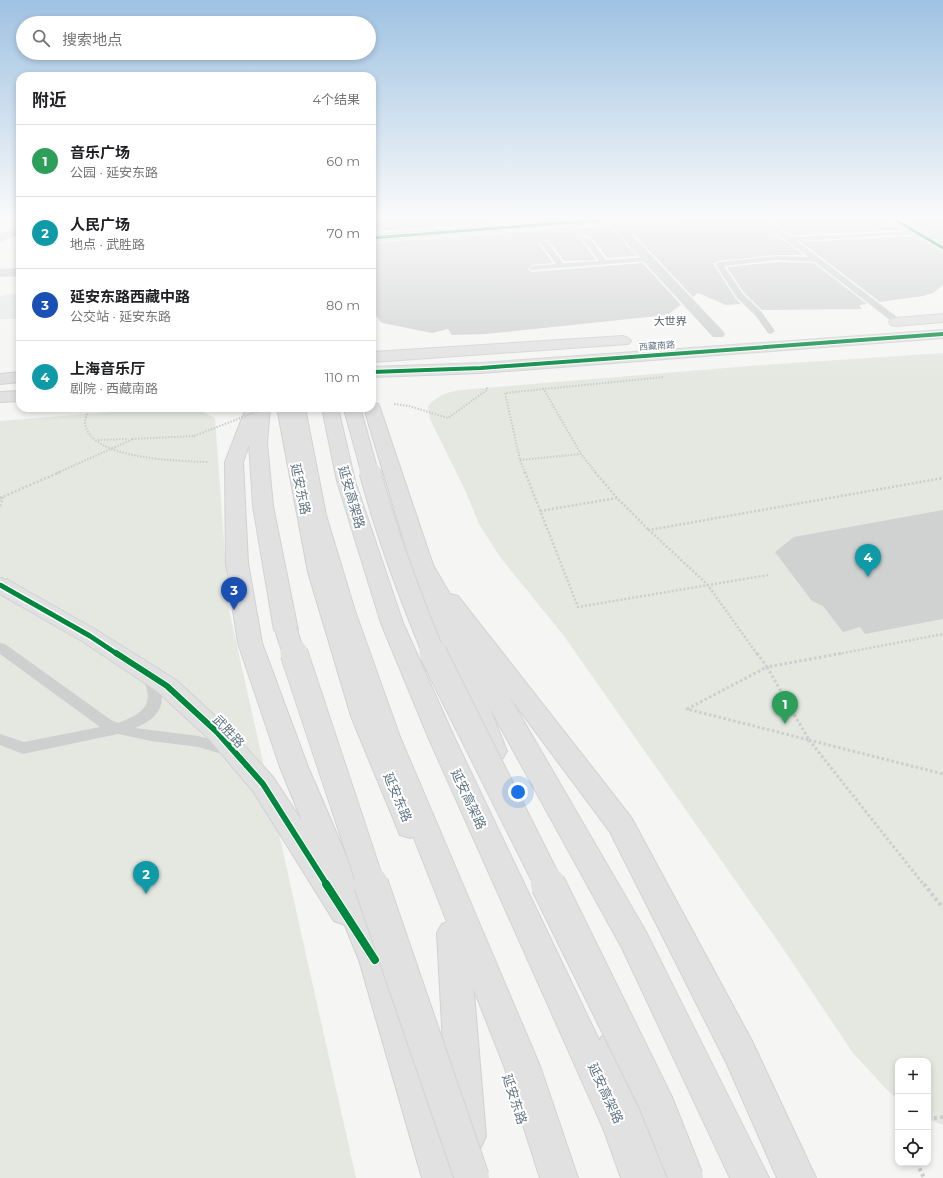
<!DOCTYPE html>
<html lang="zh">
<head>
<meta charset="utf-8">
<style>
	:root { --surface:#fff; --page:#f6f6f6; --text:#202124; --muted:#757577; --line:#e0e0e0; --accent:#d93025 }
	body { margin:0; font-family:Montserrat,"Noto Sans SC",sans-serif; background:var(--page); color:var(--text) }
	.controls { position:absolute; right:12px; bottom:12px; display:grid; overflow:hidden; border-radius:8px; box-shadow:0 2px 6px #0003 }
	.controls button { width:36px; height:36px; display:grid; place-items:center; padding:0; border:0; border-bottom:1px solid var(--line); background:var(--surface); color:var(--text); font:20px sans-serif }
	.you { position:absolute; left:518px; top:792px; width:14px; height:14px; margin:-10px; border:3px solid #fff; border-radius:50%; background:#1a73e8; box-shadow:0 0 0 6px #1a73e833 }
	.badge { display:grid; place-items:center; width:26px; height:26px; border-radius:50%; background:var(--accent); color:#fff; font-size:13px; font-weight:700 }
	.pin { position:absolute; translate:-50% -33px; filter:drop-shadow(0 1px 2px #0008) }
	.pin::after { content:''; position:absolute; top:21px; width:14px; height:12px; background:inherit; clip-path:polygon(0 0,100% 0,50% 100%) }
	.list { margin:0; padding:0; list-style:none }
	h2 { display:flex; justify-content:space-between; align-items:center; height:52px; margin:0; padding:0 16px; font-size:17px }
	h2 small { font-size:13px; font-weight:400; color:var(--muted) }
	.list li { display:grid; grid-template-columns:26px 1fr auto; gap:12px; align-items:center; box-sizing:border-box; height:72px; padding:0 16px; border-top:1px solid var(--line) }
	.list b { display:block; font-size:15px; white-space:nowrap }
	.list p { margin:0; font-size:13px; white-space:nowrap; color:var(--muted) }
	.list em { font-size:13px; font-style:normal; color:var(--muted) }
	.icon { flex:none; width:22px; height:22px; fill:none; stroke:currentColor; stroke-width:2; stroke-linecap:round; stroke-linejoin:round }
	.map { position:relative; flex:none; width:943px; height:1178px; overflow:hidden }
	.search { position:absolute; background:var(--surface); box-shadow:0 2px 6px #0003; left:16px; top:16px; width:360px; height:44px; display:flex; align-items:center; gap:10px; box-sizing:border-box; padding:0 14px; border-radius:22px; color:var(--muted); font-size:15px }
	.panel { position:absolute; background:var(--surface); box-shadow:0 2px 6px #0003; left:16px; top:72px; width:360px; height:340px; border-radius:12px }
	.map>svg:first-child { display:block }
	.built { fill:#e5e7e6 }
	.green { fill:#e4e8e1 }
	.building { fill:#d0d1d1 }
	.lines { fill:none; stroke-linecap:round; stroke-linejoin:round }
	.secondary-casing { stroke:#d0d2d3; stroke-width:2 }
	.primary-casing { stroke:#d0d2d2; stroke-width:2 }
	.highway-casing { stroke:#d2d3d3; stroke-width:2 }
	.path-far3 { stroke:#cccdcd; stroke-width:2; stroke-dasharray:1.5 1.5; stroke-linecap:butt }
	.path-far2 { stroke:#cccdcd; stroke-width:2.5; stroke-dasharray:2 2; stroke-linecap:butt }
	.path-far1 { stroke:#cccdcd; stroke-width:3; stroke-dasharray:2.5 2.5; stroke-linecap:butt }
	.path { stroke:#cccdcd; stroke-width:4; stroke-dasharray:3 3; stroke-linecap:butt }
	.lane { fill:#ced0d0; fill-rule:evenodd }
	.street { fill:#ced0d0; fill-rule:evenodd }
	.secondary { fill:#e1e1e2; fill-rule:evenodd }
	.primary { fill:#e1e1e2; fill-rule:evenodd }
	.highway { fill:#e1e1e2; fill-rule:evenodd }
	.highway-bridge-far3-casing { stroke:#d2d3d3; stroke-width:18; stroke-linecap:butt }
	.highway-bridge-far2-casing { stroke:#d2d3d3; stroke-width:23; stroke-linecap:butt }
	.highway-bridge-far1-casing { stroke:#d2d3d3; stroke-width:29; stroke-linecap:butt }
	.highway-bridge-casing { stroke:#d2d3d3; stroke-width:36; stroke-linecap:butt }
	.path-bridge { stroke:#cccdcd; stroke-width:2; stroke-dasharray:1.5 1.5; stroke-linecap:butt }
	.highway-bridge-far3 { stroke:#e1e1e2; stroke-width:16 }
	.highway-bridge-far2 { stroke:#e1e1e2; stroke-width:21 }
	.highway-bridge-far1 { stroke:#e1e1e2; stroke-width:27 }
	.highway-bridge { stroke:#e1e1e2; stroke-width:34 }
	.cycleway-far4-casing { stroke:#fff; stroke-width:4.5 }
	.cycleway-far3-casing { stroke:#fff; stroke-width:6 }
	.cycleway-far2-casing { stroke:#fff; stroke-width:8 }
	.cycleway-far1-casing { stroke:#fff; stroke-width:8 }
	.cycleway-casing { stroke:#fff; stroke-width:10 }
	.cycleway-far4 { stroke:#00873e; stroke-width:3 }
	.cycleway-far3 { stroke:#00873e; stroke-width:4 }
	.cycleway-far2 { stroke:#00873e; stroke-width:5 }
	.cycleway-far1 { stroke:#00873e; stroke-width:6 }
	.cycleway { stroke:#00873e; stroke-width:8 }
	.labels { text-anchor:middle; stroke-width:4; stroke-linejoin:round; paint-order:stroke }
	.far-street-label { font-size:9px; fill:#637585; stroke:#fff }
	.far-quarter-label { font-size:11px; fill:#515e6a; stroke:#fff }
	.near-street-label { font-size:13px; fill:#637585; stroke:#fff }
</style>
</head>
<body>
<div class="map">
<svg width="943" height="1178" viewBox="0 0 943 1178">
	<rect width="100%" height="100%" fill="#f5f5f3"/>
	<path class="built" d="M6,294L20,295V319H0V296Z"/>
	<path class="green" d="M943,353V1125L928,1119V1061H898V1099L888,1091L853,1053L784,950L564,636L500,557L479,524L465,490L430,419L428,406C438,395 447,392 461,390L762,365Z
		M161,408H195L215,418L229,610L356,1178H0V421Z"/>
	<path class="building" d="M372,218H563L372,232Z
		M731,218H753L804,255H777L719,261L714,263V265L736,299L741,304L726,305L698,293L693,297L625,225Z
		M765,218H885L904,230L791,235Z
		M903,218H943V241Z
		M609,226L637,256L607,258L591,237L584,236L582,241L596,260L564,261L548,240H544L539,244L553,263L532,265L527,269L532,272L643,263L681,305L667,315L486,334L452,335L448,329L432,333L382,323L375,315L372,307V243L574,227L572,229Z
		M913,236L943,253V285L933,293L923,296L880,302L801,242Z
		M777,262L814,263L867,304L859,305L862,309L762,310L744,293L727,267Z
		M943,510V619L865,634L860,627L843,632L823,606L812,601L775,552L794,537Z"/>
	<g class="lines">
		<defs>
			<path id="secondary" d="M886,218H900L943,243V252Z
				M943,314V322L896,326L891,325L889,322L891,319L896,318Z
				M943,330V338L481,373L372,377V367L481,363Z
				M623,336L628,338L631,341L628,344L372,362V352Z
				M20,372V382L0,384V374Z
				M20,391V401L0,402V392Z
				M0,578L8,580L98,631L176,680L226,726L273,777L356,903L361,912L356,921L345,925L334,921L253,791L208,738L158,692L82,641L0,594Z"/>
			<path id="primary" d="M372,403L378,404L380,408L433,565L445,596L450,594L458,596L631,817L752,1041L816,1178H777L727,1064L610,832L457,626L507,751L503,758L494,760L485,758L481,751L411,565L364,408H372Z
				M246,408H262L243,462L248,563L262,643L308,767L391,960L460,1178H422L359,960L280,767L238,643L226,563L225,462Z
				M277,408H293L330,572L377,716L424,827L420,835L410,838L400,835L351,716L308,572Z
				M453,920L464,924L469,933L486,1136L480,1149L467,1155L454,1149L448,1136L437,933L442,924Z
				M613,1033L625,1037C646,1083 662,1130 677,1178H639L615,1098L596,1049L601,1037Z"/>
			<path id="highway" d="M254,408H270L267,443L273,506L298,630L294,635L286,637L278,635L274,630L253,506L249,443Z
				M289,408H305L326,515L355,611L400,737L540,1066L578,1178H540L504,1066L374,737L333,611L306,515Z
				M322,408H338L355,481L403,623L455,739L633,1111L659,1178H621L603,1128L429,739L381,623L337,481Z
				M422,559L430,560L433,565L645,930L769,1178H730L622,948L411,565L414,560Z"/>
		</defs>
		<use href="#secondary" class="secondary-casing"/>
		<use href="#primary" class="primary-casing"/>
		<use href="#highway" class="highway-casing"/>
		<path class="path-far3" d="M543,388L581,454L596,473
			M394,404L409,406L448,418L487,390V387
			M89,408C88,412 85,418 85,423C89,460 181,461 209,462
			M132,439L194,436
			M98,440L127,439
			M520,460L581,454
			M57,473L133,439
			M525,473L520,460L505,393L664,377"/>
		<path class="path-far2" d="M525,472L578,607L768,575
			M595,472L617,498
			M0,498L60,472
			M0,506L3,497
			M540,511L617,498L649,530
			M757,654L707,584L649,530L943,478
			M838,654L943,634"/>
		<path class="path-far1" d="M757,653L767,667L843,653
			M767,667L809,740L687,709Z
			M809,740L943,774
			M809,740L924,885"/>
		<path class="path" d="M924,884L943,908
			M928,1119L943,1117
			M917,1163L924,1178"/>
		<path class="lane" d="M754,218H762L791,237L918,231V233L916,234L797,241L901,320V324H895L815,262L777,260L724,266L743,294L761,311L775,331L771,334L768,333L755,315L737,298L715,264L719,262L777,256L809,257Z
			M584,238H590L606,260L648,257L652,259L648,261L532,270L528,268L532,266L556,264L540,243L544,241H547L563,263L599,261L583,240Z
			M0,643L5,644L111,720L118,723C145,713 156,703 141,675L143,672H153C169,697 164,717 135,728L198,736L235,746L237,750L235,754L229,756L198,747L151,741L118,734L23,754L0,745V734L24,742L100,727L0,654Z"/>
		<path class="street" d="M582,218H631L629,220L620,222L723,331L725,334L723,337H713L608,223L372,242V234Z
			M20,225V234L0,243V234Z
			M20,268V276L0,277V269Z"/>
		<use href="#secondary" class="secondary"/>
		<use href="#primary" class="primary"/>
		<use href="#highway" class="highway"/>
		<defs>
			<path id="highway-bridge-far3" d="M352,408L370,473"/>
			<path id="highway-bridge-far2" d="M370,472C387,534 409,594 434,654
				M286,630L294,654"/>
			<path id="highway-bridge-far1" d="M294,653L371,885
				M433,653L549,885"/>
			<path id="highway-bridge" d="M371,884L472,1178
				M548,884L656,1103L686,1178"/>
		</defs>
		<use href="#highway-bridge-far3" class="highway-bridge-far3-casing"/>
		<use href="#highway-bridge-far2" class="highway-bridge-far2-casing"/>
		<use href="#highway-bridge-far1" class="highway-bridge-far1-casing"/>
		<use href="#highway-bridge" class="highway-bridge-casing"/>
		<path class="path-bridge" d="M194,436L266,408"/>
		<use href="#highway-bridge-far3" class="highway-bridge-far3"/>
		<use href="#highway-bridge-far2" class="highway-bridge-far2"/>
		<use href="#highway-bridge-far1" class="highway-bridge-far1"/>
		<use href="#highway-bridge" class="highway-bridge"/>
		<defs>
			<path id="cycleway-far4" d="M892,218L943,248
				M372,238L625,218"/>
			<path id="cycleway-far3" d="M372,372L481,368L943,334"/>
			<path id="cycleway-far2" d="M0,585L90,636L117,654"/>
			<path id="cycleway-far1" d="M116,653L167,686L217,732L263,784L327,885"/>
			<path id="cycleway" d="M326,884L375,960"/>
		</defs>
		<use href="#cycleway-far4" class="cycleway-far4-casing"/>
		<use href="#cycleway-far3" class="cycleway-far3-casing"/>
		<use href="#cycleway-far2" class="cycleway-far2-casing"/>
		<use href="#cycleway-far1" class="cycleway-far1-casing"/>
		<use href="#cycleway" class="cycleway-casing"/>
		<use href="#cycleway-far4" class="cycleway-far4"/>
		<use href="#cycleway-far3" class="cycleway-far3"/>
		<use href="#cycleway-far2" class="cycleway-far2"/>
		<use href="#cycleway-far1" class="cycleway-far1"/>
		<use href="#cycleway" class="cycleway"/>
	</g>
	<linearGradient id="sky" x2="0" y2="1"><stop stop-color="#9ec2e2"/><stop offset="0.57" stop-color="#fafafa"/><stop offset="1" stop-color="#fafafa" stop-opacity="0"/></linearGradient>
	<rect width="943" height="383" fill="url(#sky)"/>
	<g class="labels">
		<g class="far-street-label">
			<text transform="translate(657 346) rotate(-4)" y="3">西藏南路</text>
		</g>
		<g class="far-quarter-label">
			<text x="670" y="325">大世界</text>
		</g>
		<g class="near-street-label">
			<text transform="translate(301 489) rotate(78)" y="5">延安东路</text>
			<text transform="translate(352 497) rotate(74)" y="5">延安高架路</text>
			<text transform="translate(229 731) rotate(47)" y="5">武胜路</text>
			<text transform="translate(398 797) rotate(67)" y="5">延安东路</text>
			<text transform="translate(469 799) rotate(65)" y="5">延安高架路</text>
			<text transform="translate(606 1093) rotate(65)" y="5">延安高架路</text>
			<text transform="translate(515 1099) rotate(72)" y="5">延安东路</text>
		</g>
	</g>
</svg>
<div class="controls">
<button>+</button>
<button>−</button>
<button><svg class="icon" aria-label="locate" viewBox="0 0 24 24"><circle cx="12" cy="12" r="6"/><path d="M12 2v4M12 18v4M2 12h4M18 12h4"/></svg></button>
</div>
<div class="you"></div>
<div class="pin badge" style="left:785px;top:724px;background:#2e9e5b">1</div>
<div class="pin badge" style="left:146px;top:894px;background:#0f9aa8">2</div>
<div class="pin badge" style="left:234px;top:610px;background:#1a4fb4">3</div>
<div class="pin badge" style="left:868px;top:577px;background:#0f9aa8">4</div>
<div class="search"><svg class="icon" aria-label="search" viewBox="0 0 24 24"><circle cx="10" cy="10" r="6"/><path d="M15 15l6 6"/></svg>搜索地点</div>
<section class="panel">
<h2>附近<small>4个结果</small></h2>
<ul class="list">
<li><span class="badge" style="background:#2e9e5b">1</span><div><b>音乐广场</b><p>公园 · 延安东路</p></div><em>60 m</em></li>
<li><span class="badge" style="background:#0f9aa8">2</span><div><b>人民广场</b><p>地点 · 武胜路</p></div><em>70 m</em></li>
<li><span class="badge" style="background:#1a4fb4">3</span><div><b>延安东路西藏中路</b><p>公交站 · 延安东路</p></div><em>80 m</em></li>
<li><span class="badge" style="background:#0f9aa8">4</span><div><b>上海音乐厅</b><p>剧院 · 西藏南路</p></div><em>110 m</em></li>
</ul>
</section>
</div>
</body>
</html>
